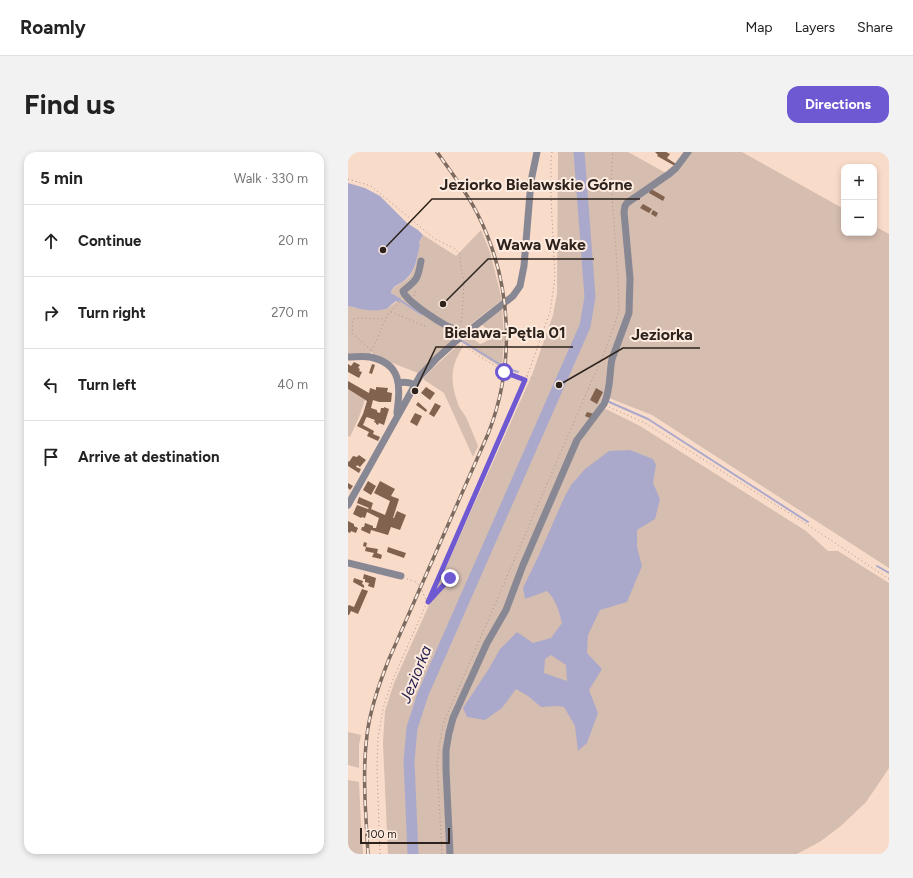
<!DOCTYPE html>
<html lang="en">
<head>
<meta charset="utf-8">
<style>
	:root { --surface:#fff; --page:#f2f2f2; --text:#222; --muted:#767676; --line:#e0e0e0; --accent:#6e59d3 }
	body { margin:0; font-family:Figtree,sans-serif; background:var(--page); color:var(--text) }
	.controls { position:absolute; right:12px; top:12px; display:grid; overflow:hidden; border-radius:8px; box-shadow:0 2px 6px #0003 }
	.controls button { width:36px; height:36px; display:grid; place-items:center; padding:0; border:0; border-bottom:1px solid var(--line); background:var(--surface); color:var(--text); font:20px sans-serif }
	.scale { position:absolute; left:12px; bottom:10px; width:90px; box-sizing:border-box; padding-left:4px; border:2px solid #2d231c; border-top:0; font-size:11px; line-height:14px; white-space:nowrap; color:#2d231c; -webkit-text-stroke:3px #fdebe0; paint-order:stroke }
	.stop { position:absolute; width:12px; height:12px; margin:-9px; border:3px solid #6e59d3; border-radius:50%; background:#fff }
	.stop.end { background:#6e59d3; border-color:#fff; box-shadow:0 1px 4px #0008 }
	.list { margin:0; padding:0; list-style:none }
	h2 { display:flex; justify-content:space-between; align-items:center; height:52px; margin:0; padding:0 16px; font-size:17px }
	h2 small { font-size:13px; font-weight:400; color:var(--muted) }
	.list li { display:grid; grid-template-columns:26px 1fr auto; gap:12px; align-items:center; box-sizing:border-box; height:72px; padding:0 16px; border-top:1px solid var(--line) }
	.list b { display:block; font-size:15px; white-space:nowrap }
	.list em { font-size:13px; font-style:normal; color:var(--muted) }
	.icon { flex:none; width:22px; height:22px; fill:none; stroke:currentColor; stroke-width:2; stroke-linecap:round; stroke-linejoin:round }
	.map { position:relative; flex:none; width:541px; height:702px; overflow:hidden; border-radius:12px }
	header { display:flex; align-items:center; gap:24px; box-sizing:border-box; height:56px; padding:0 20px; background:var(--surface); border-bottom:1px solid var(--line) }
	header strong { font-size:19px }
	nav { display:flex; gap:22px; margin-inline-start:auto; font-size:14px }
	.intro { display:flex; align-items:center; justify-content:space-between; box-sizing:border-box; height:96px; padding:0 24px }
	h1 { margin:0; font-size:28px }
	.button { padding:10px 18px; border-radius:12px; background:var(--accent); color:#fff; font-size:14px; font-weight:700 }
	main { display:flex; gap:24px; padding:0 24px }
	aside { flex:1; background:var(--surface); border-radius:12px; box-shadow:0 2px 6px #0003 }
	.map>svg:first-child { display:block }
	.green { fill:#d5bdaf }
	.water { fill:#aba9cb; fill-rule:evenodd }
	.lines { fill:none; stroke-linecap:round; stroke-linejoin:round }
	.stream { stroke:#aba9cb; stroke-width:2 }
	.river { stroke:#aba9cb; stroke-width:11 }
	.building { fill:#80624f }
	.path { stroke:#ab9587; stroke-width:1; stroke-dasharray:1 3; stroke-linecap:butt }
	.minor { stroke:#888794; stroke-width:7 }
	.rail-casing { stroke:#7d6b60; stroke-width:3.5 }
	.rail { stroke:#fdebe0; stroke-width:2; stroke-dasharray:6; stroke-linecap:butt }
	.route { stroke:#6e59d3; stroke-width:5 }
	.labels { text-anchor:middle; stroke-width:4; stroke-linejoin:round; paint-order:stroke }
	.water-label { font-size:16px; font-style:italic; fill:#28214e; stroke:#fdebe0 }
	.leader { fill:none; stroke:#2d231c; stroke-width:1.5 }
	.callout-dot { fill:#2d231c; stroke:#fdebe0; stroke-width:1.5 }
	.callout-label { font-size:16px; text-anchor:middle; font-weight:bold; fill:#2d231c; stroke:#fdebe0; stroke-width:4; stroke-linejoin:round; paint-order:stroke }
</style>
</head>
<body>
<header>
<strong>Roamly</strong>
<nav><a>Map</a><a>Layers</a><a>Share</a></nav>
</header>
<div class="intro"><h1>Find us</h1><a class="button">Directions</a></div>
<main>
<aside>
<h2>5 min<small>Walk · 330 m</small></h2>
<ul class="list">
<li><svg class="icon" aria-label="ahead" viewBox="0 0 24 24"><path d="M12 20V5M6 11l6-6 6 6"/></svg><div><b>Continue</b></div><em>20 m</em></li>
<li><svg class="icon" aria-label="right" viewBox="0 0 24 24"><path d="M7 20v-9h11M14 6l5 5-5 5"/></svg><div><b>Turn right</b></div><em>270 m</em></li>
<li><svg class="icon" aria-label="left" viewBox="0 0 24 24"><path d="M17 20v-9H6M10 6l-5 5 5 5"/></svg><div><b>Turn left</b></div><em>40 m</em></li>
<li><svg class="icon" aria-label="arrive" viewBox="0 0 24 24"><path d="M6 21V4h12l-3 4 3 4H6"/></svg><div><b>Arrive at destination</b></div></li>
</ul>
</aside>
<div class="map">
<svg width="541" height="702" viewBox="0 0 541 702">
	<rect width="100%" height="100%" fill="#f9dbc9"/>
	<path class="green" d="M210,0H280L318,21L278,48L279,54L322,24L332,14L342,0H394L496,57V81H526V74L541,82V416L304,263L261,246L256,256L292,274L458,379L480,399H490L541,431V616L531,631L518,650L494,673L473,689L449,702H40L35,591L37,559L46,531L184,223L205,163L209,142Z
		M133,78L142,100L154,148L115,178L70,221L24,203L25,201L23,200L22,203L0,204V154L7,156H40L52,147L43,141C45,133 56,131 62,124C68,116 69,103 72,93L71,90L75,83L108,104Z
		M154,154L156,187L154,216L113,190L120,183L132,192C139,190 141,187 143,180L133,172Z
		M110,193L115,195C102,214 102,230 110,252C111,256 115,260 118,265C122,274 126,284 130,294L125,305L96,241L75,227L85,216Z
		M0,237L17,248L11,265L2,285L0,284Z
		M0,580L13,583L11,593V616L0,613Z
		M0,628L11,630L13,673L15,702H0Z"/>
	<path class="water" d="M0,31L17,36L32,44L59,71L70,78L75,83L71,90L72,93C69,104 68,118 59,126C54,132 44,133 43,141L53,147L50,150L48,149C45,151 42,154 40,156C28,161 12,157 0,154Z
		M282,298L305,307L308,313L305,331L312,347L307,367L289,378V395L294,414L279,450L252,458L240,483L239,501L254,517L241,538L250,561L239,591L230,599L227,574L216,555L209,554L193,555L180,544L168,537L154,556L137,568L119,565L115,556L142,515L152,497L169,480L185,491L203,486L214,471C211,459 208,448 199,439L177,447L175,436L190,405L216,346L223,333L237,317L261,299ZM203,503L218,513L219,529L196,521L197,507Z"/>
	<g class="lines">
		<path class="stream" d="M50,147L73,162
			M97,177L108,184
			M114,189L153,213
			M161,217L170,220
			M259,249L300,267L460,370
			M529,414L541,421"/>
		<path class="river" d="M65,702L61,609L64,576L75,542L237,174L242,145L231,0"/>
	</g>
	<path class="building" d="M307,0H318L322,2L319,6L328,12L327,14L309,4L310,3Z
		M303,37L317,45L315,49L301,41Z
		M295,52L304,57L301,61L292,56Z
		M305,58L310,61L308,65L303,62Z
		M6,210L12,213L10,216L12,217L11,219L14,220L11,226L0,220V212L3,214Z
		M24,212L27,213L24,222L21,221Z
		M0,229L21,241L22,236L28,238V235L40,236L39,240L44,241L43,250H31L25,248L23,256L29,258V260L32,261L33,256H36V255L41,257L36,273L31,271L30,273L28,272V271L26,270L27,268L19,265L18,266L15,273L26,279L25,282L32,285L30,289L19,284L21,280L9,274L15,262L19,249L0,237Z
		M78,235L87,241L82,248L73,241Z
		M248,236L255,240L249,252L242,248Z
		M70,250L79,258L78,260L68,253Z
		M87,251L93,254L86,265L81,262Z
		M239,260L246,262L244,267L237,264Z
		M67,261L74,264L69,274L62,270Z
		M11,303L18,308L12,315L9,313L8,315L13,317L11,321L0,314V309L1,310L5,304L9,305Z
		M20,329L28,334L23,343L15,338Z
		M32,329L47,337L43,344L51,347L45,366H46L49,359L58,363L52,378L43,375L40,383L23,378L22,382L13,378L14,375H16L17,371L25,374V376H28L31,366L19,360L17,366L14,365L13,366L5,362L9,353L20,357L21,356L9,351L11,345L25,351L23,357L37,363L42,349L26,341Z
		M0,331L5,334L2,338L0,336Z
		M0,369L6,372V374L10,376L8,381L3,379L2,381L0,380Z
		M16,390L19,391L18,395L30,397L29,401L34,403L33,407L24,405L26,401L17,399L18,395L15,394Z
		M40,395L58,401L56,406L39,400Z
		M16,422L28,426L26,436L20,434L21,431L17,430V427H15Z
		M6,426L15,429L14,432L16,433V436L5,430Z
		M14,437L20,439L10,462L3,459L1,463H0V454L1,453L6,455Z"/>
	<g class="lines">
		<path class="path" d="M0,27L23,34L87,87L106,96L112,102L113,115L116,130L114,164L112,173
			M66,144L68,138
			M43,160L79,175
			M114,193L150,216L152,219L177,227
			M23,198L4,181L5,167L10,166L37,167
			M24,199L36,170L41,161L53,149
			M179,224L187,227
			M261,255L297,271L460,373L541,427
			M59,427C62,428 67,429 69,431C75,436 75,445 80,450L102,426
			M32,702L29,615L30,586L35,557L39,544L46,525L182,216L202,160L207,125L203,46V8L204,0
			M94,702L89,610L91,595L95,572L258,196L266,174L271,159L270,126L263,30L265,0"/>
		<path class="minor" d="M73,109C70,127 69,128 55,139C55,140 57,143 58,144C65,153 88,168 99,174C104,176 108,177 112,181
			M0,205C7,205 15,204 22,205C55,212 52,235 49,261
			M51,231C57,229 61,230 67,233
			M0,353L72,224L88,207L108,189L165,144L172,134L176,114L183,29L189,0
			M0,411L53,424
			M102,702L98,617V598L101,581L105,566L139,491L158,458L175,413L229,288L256,252C263,238 261,222 264,207L281,161L282,126L276,60L277,54L279,51L321,22L328,16L340,0"/>
		<defs>
			<path id="rail" d="M20,702C18,663 14,623 19,583C22,557 31,532 41,507L140,282C168,211 164,129 129,61C118,39 103,20 89,0"/>
		</defs>
		<use href="#rail" class="rail-casing"/>
		<use href="#rail" class="rail"/>
	</g>
	<g class="lines">
		<path class="route" d="M102,426L80,450L177,228L156,220"/>
	</g>
	<g class="labels">
		<g class="water-label">
			<text transform="translate(67 522) rotate(-68)" y="6">Jeziorka</text>
		</g>
	</g>
	<path class="leader" d="M35 98L84 47H292M95 152L140 107H246M67 239L88 195H225M211 233L275 196H352"/>
	<g class="callout-dot">
		<circle cx="35" cy="98" r="4"/>
		<circle cx="95" cy="152" r="4"/>
		<circle cx="67" cy="239" r="4"/>
		<circle cx="211" cy="233" r="4"/>
	</g>
	<g class="callout-label">
		<text x="188" y="38">Jeziorko Bielawskie Górne</text>
		<text x="193" y="98">Wawa Wake</text>
		<text x="157" y="186">Bielawa-Pętla 01</text>
		<text x="314" y="188">Jeziorka</text>
	</g>
</svg>
<div class="controls">
<button>+</button>
<button>−</button>
</div>
<div class="scale">100 m</div>
<div class="stop" style="left:156px;top:220px"></div>
<div class="stop end" style="left:102px;top:426px"></div>
</div>
</main>
</body>
</html>
